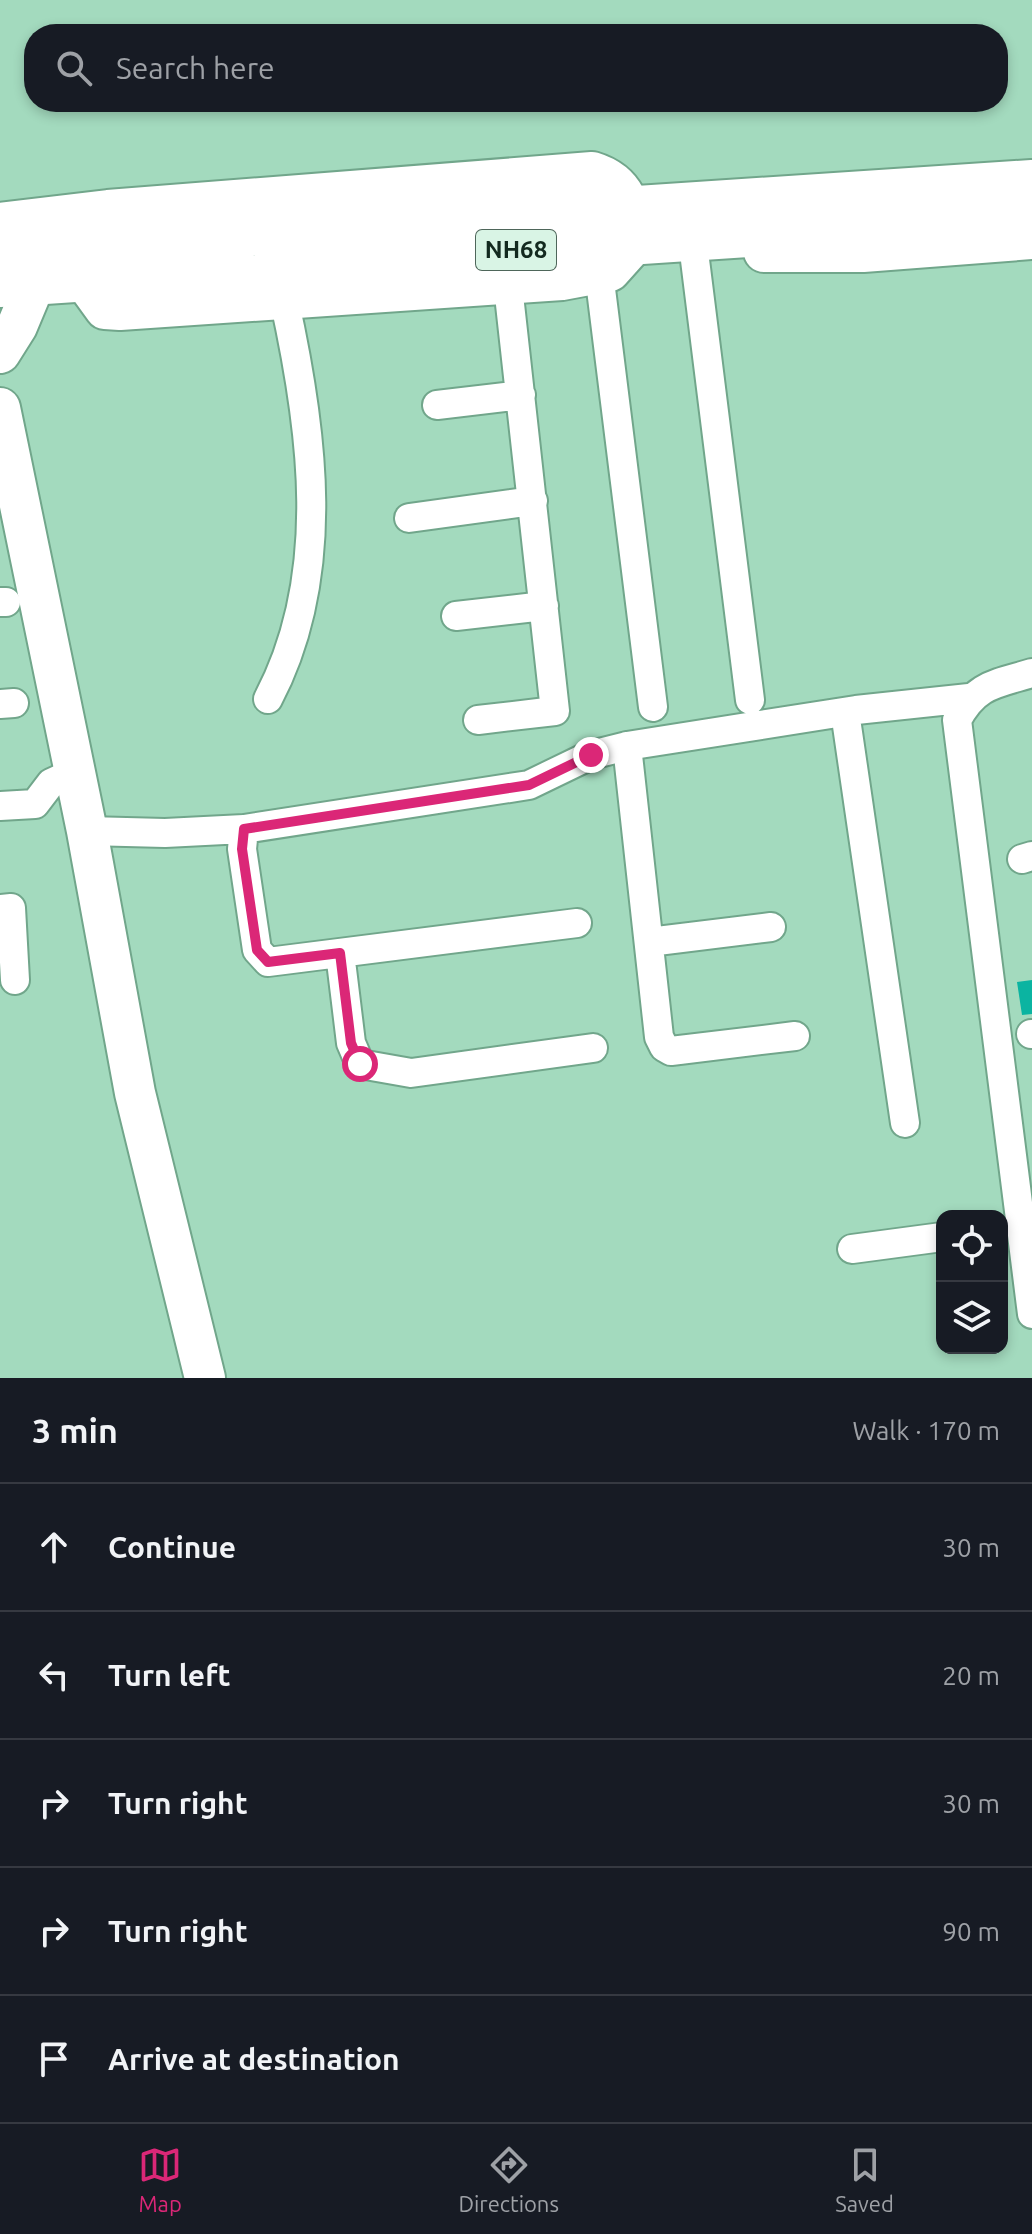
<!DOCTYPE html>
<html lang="en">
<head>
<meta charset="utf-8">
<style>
	:root { --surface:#171b24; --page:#242831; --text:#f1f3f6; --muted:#9ea1a6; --line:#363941; --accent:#db2777 }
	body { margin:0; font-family:Ubuntu,sans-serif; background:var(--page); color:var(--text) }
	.controls { position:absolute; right:24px; bottom:24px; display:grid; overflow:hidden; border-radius:16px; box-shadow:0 4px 12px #0003 }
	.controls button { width:72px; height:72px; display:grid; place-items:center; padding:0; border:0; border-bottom:2px solid var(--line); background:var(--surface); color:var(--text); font:40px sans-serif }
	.stop { position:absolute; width:24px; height:24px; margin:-18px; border:6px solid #db2777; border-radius:50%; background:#fff }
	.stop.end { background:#db2777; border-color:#fff; box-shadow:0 2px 8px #0008 }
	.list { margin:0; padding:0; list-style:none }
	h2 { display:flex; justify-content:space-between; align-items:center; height:104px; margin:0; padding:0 32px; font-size:34px }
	h2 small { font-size:26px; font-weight:400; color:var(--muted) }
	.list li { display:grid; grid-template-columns:52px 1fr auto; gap:24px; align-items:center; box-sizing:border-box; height:128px; padding:0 32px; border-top:2px solid var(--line) }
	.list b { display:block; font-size:30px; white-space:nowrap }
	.list em { font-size:26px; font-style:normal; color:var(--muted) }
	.icon { flex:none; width:44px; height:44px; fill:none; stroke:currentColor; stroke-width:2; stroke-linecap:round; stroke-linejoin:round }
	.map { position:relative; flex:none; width:1032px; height:1378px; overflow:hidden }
	.search { position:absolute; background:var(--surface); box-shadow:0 4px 12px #0003; left:24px; right:24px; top:24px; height:88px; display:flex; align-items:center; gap:20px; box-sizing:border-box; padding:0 28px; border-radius:32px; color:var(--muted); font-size:30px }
	.sheet { height:744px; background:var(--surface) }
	nav { display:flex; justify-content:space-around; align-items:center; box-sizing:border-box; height:112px; border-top:2px solid var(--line); background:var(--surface); font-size:22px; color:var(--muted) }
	nav a { display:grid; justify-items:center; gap:4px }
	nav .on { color:var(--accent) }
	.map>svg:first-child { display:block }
	.building { fill:#0bb4a1 }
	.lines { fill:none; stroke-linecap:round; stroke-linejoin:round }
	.street-casing { stroke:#71a68b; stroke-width:32 }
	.secondary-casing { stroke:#71a68b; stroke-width:44 }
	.highway-casing { stroke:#71a68b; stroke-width:48 }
	.street { stroke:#fff; stroke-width:28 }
	.secondary { stroke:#fff; stroke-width:40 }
	.highway { stroke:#fff; stroke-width:44 }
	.route { stroke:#db2777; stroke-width:10 }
	.labels { text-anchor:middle; stroke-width:7; stroke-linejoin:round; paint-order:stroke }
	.shield { fill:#d9f4e5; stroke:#4e665a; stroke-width:2 }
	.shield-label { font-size:24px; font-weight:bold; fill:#13291f }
</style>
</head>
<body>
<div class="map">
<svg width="1032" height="1378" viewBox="0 0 1032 1378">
	<rect width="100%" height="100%" fill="#a3dabe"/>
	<path class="building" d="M1032,980V1014L1022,1015L1017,982Z"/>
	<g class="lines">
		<defs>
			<path id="street" d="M694,252L750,700
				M599,273L653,707
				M437,405L521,395
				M409,518L533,501
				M0,602H6
				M456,616L544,606
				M1032,673C996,684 976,684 957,720L1032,1314
				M268,699C333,576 313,430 284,299
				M0,704L14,703
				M845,712L905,1123
				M478,720L555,711L506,268
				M627,746L659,1037L664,1047L671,1051L795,1036
				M0,806L35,804L51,783L75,772
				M244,829L242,849L257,950L268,962L577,923
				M87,831L165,833L244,829L529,785L591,755L627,746L856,710L969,698
				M1022,859L1032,856
				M0,909L11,908L15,980
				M649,942L771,927
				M340,953L351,1043L360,1064L411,1073L593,1048
				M1031,1034H1032
				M852,1249L942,1237"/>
			<path id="secondary" d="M0,223L108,210L592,172C628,183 631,208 636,242L610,271L562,280L120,310L105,309L84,280
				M764,252H863L1032,239
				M0,353L17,326L35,283
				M0,408L87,831L135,1093L205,1378"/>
			<path id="highway" d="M0,250L1032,182
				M0,285L1032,216"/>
		</defs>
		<use href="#street" class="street-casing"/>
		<use href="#secondary" class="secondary-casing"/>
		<use href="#highway" class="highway-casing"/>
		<use href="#street" class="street"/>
		<use href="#secondary" class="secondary"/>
		<use href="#highway" class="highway"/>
	</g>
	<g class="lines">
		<path class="route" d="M360,1064L351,1043L340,953L268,962L257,950L242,849L244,829L529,785L591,755"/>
	</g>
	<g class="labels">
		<rect class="shield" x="476" y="230" width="80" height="40" rx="6"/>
		<g class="shield-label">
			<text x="516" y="258">NH68</text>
		</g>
	</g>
</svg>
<div class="controls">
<button><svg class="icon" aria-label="locate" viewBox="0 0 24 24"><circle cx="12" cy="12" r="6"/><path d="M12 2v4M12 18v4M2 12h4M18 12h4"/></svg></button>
<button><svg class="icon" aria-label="layers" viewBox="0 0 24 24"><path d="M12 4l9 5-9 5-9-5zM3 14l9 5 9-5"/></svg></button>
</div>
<div class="stop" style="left:360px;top:1064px"></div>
<div class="stop end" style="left:591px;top:755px"></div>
<div class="search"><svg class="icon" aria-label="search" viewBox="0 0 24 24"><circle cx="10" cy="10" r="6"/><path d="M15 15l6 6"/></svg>Search here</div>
</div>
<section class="sheet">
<h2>3 min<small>Walk · 170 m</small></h2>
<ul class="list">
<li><svg class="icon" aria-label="ahead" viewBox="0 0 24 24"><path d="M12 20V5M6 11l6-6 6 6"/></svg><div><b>Continue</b></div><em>30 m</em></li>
<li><svg class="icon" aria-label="left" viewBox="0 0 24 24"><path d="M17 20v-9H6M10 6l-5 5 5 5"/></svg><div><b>Turn left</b></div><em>20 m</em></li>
<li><svg class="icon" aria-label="right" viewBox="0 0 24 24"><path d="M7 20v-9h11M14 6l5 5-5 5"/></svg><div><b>Turn right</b></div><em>30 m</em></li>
<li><svg class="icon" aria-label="right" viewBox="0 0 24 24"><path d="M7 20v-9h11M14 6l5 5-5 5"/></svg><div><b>Turn right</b></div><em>90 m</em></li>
<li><svg class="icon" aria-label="arrive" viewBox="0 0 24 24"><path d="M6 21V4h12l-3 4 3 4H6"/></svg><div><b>Arrive at destination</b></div></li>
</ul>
</section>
<nav>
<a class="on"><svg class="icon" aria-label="map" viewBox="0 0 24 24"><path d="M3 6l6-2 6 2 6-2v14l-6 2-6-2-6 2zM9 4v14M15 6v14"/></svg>Map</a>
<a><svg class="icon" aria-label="directions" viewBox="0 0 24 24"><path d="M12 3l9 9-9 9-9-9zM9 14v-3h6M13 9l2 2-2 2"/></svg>Directions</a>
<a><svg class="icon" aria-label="saved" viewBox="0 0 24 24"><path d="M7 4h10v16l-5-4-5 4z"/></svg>Saved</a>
</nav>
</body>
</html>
